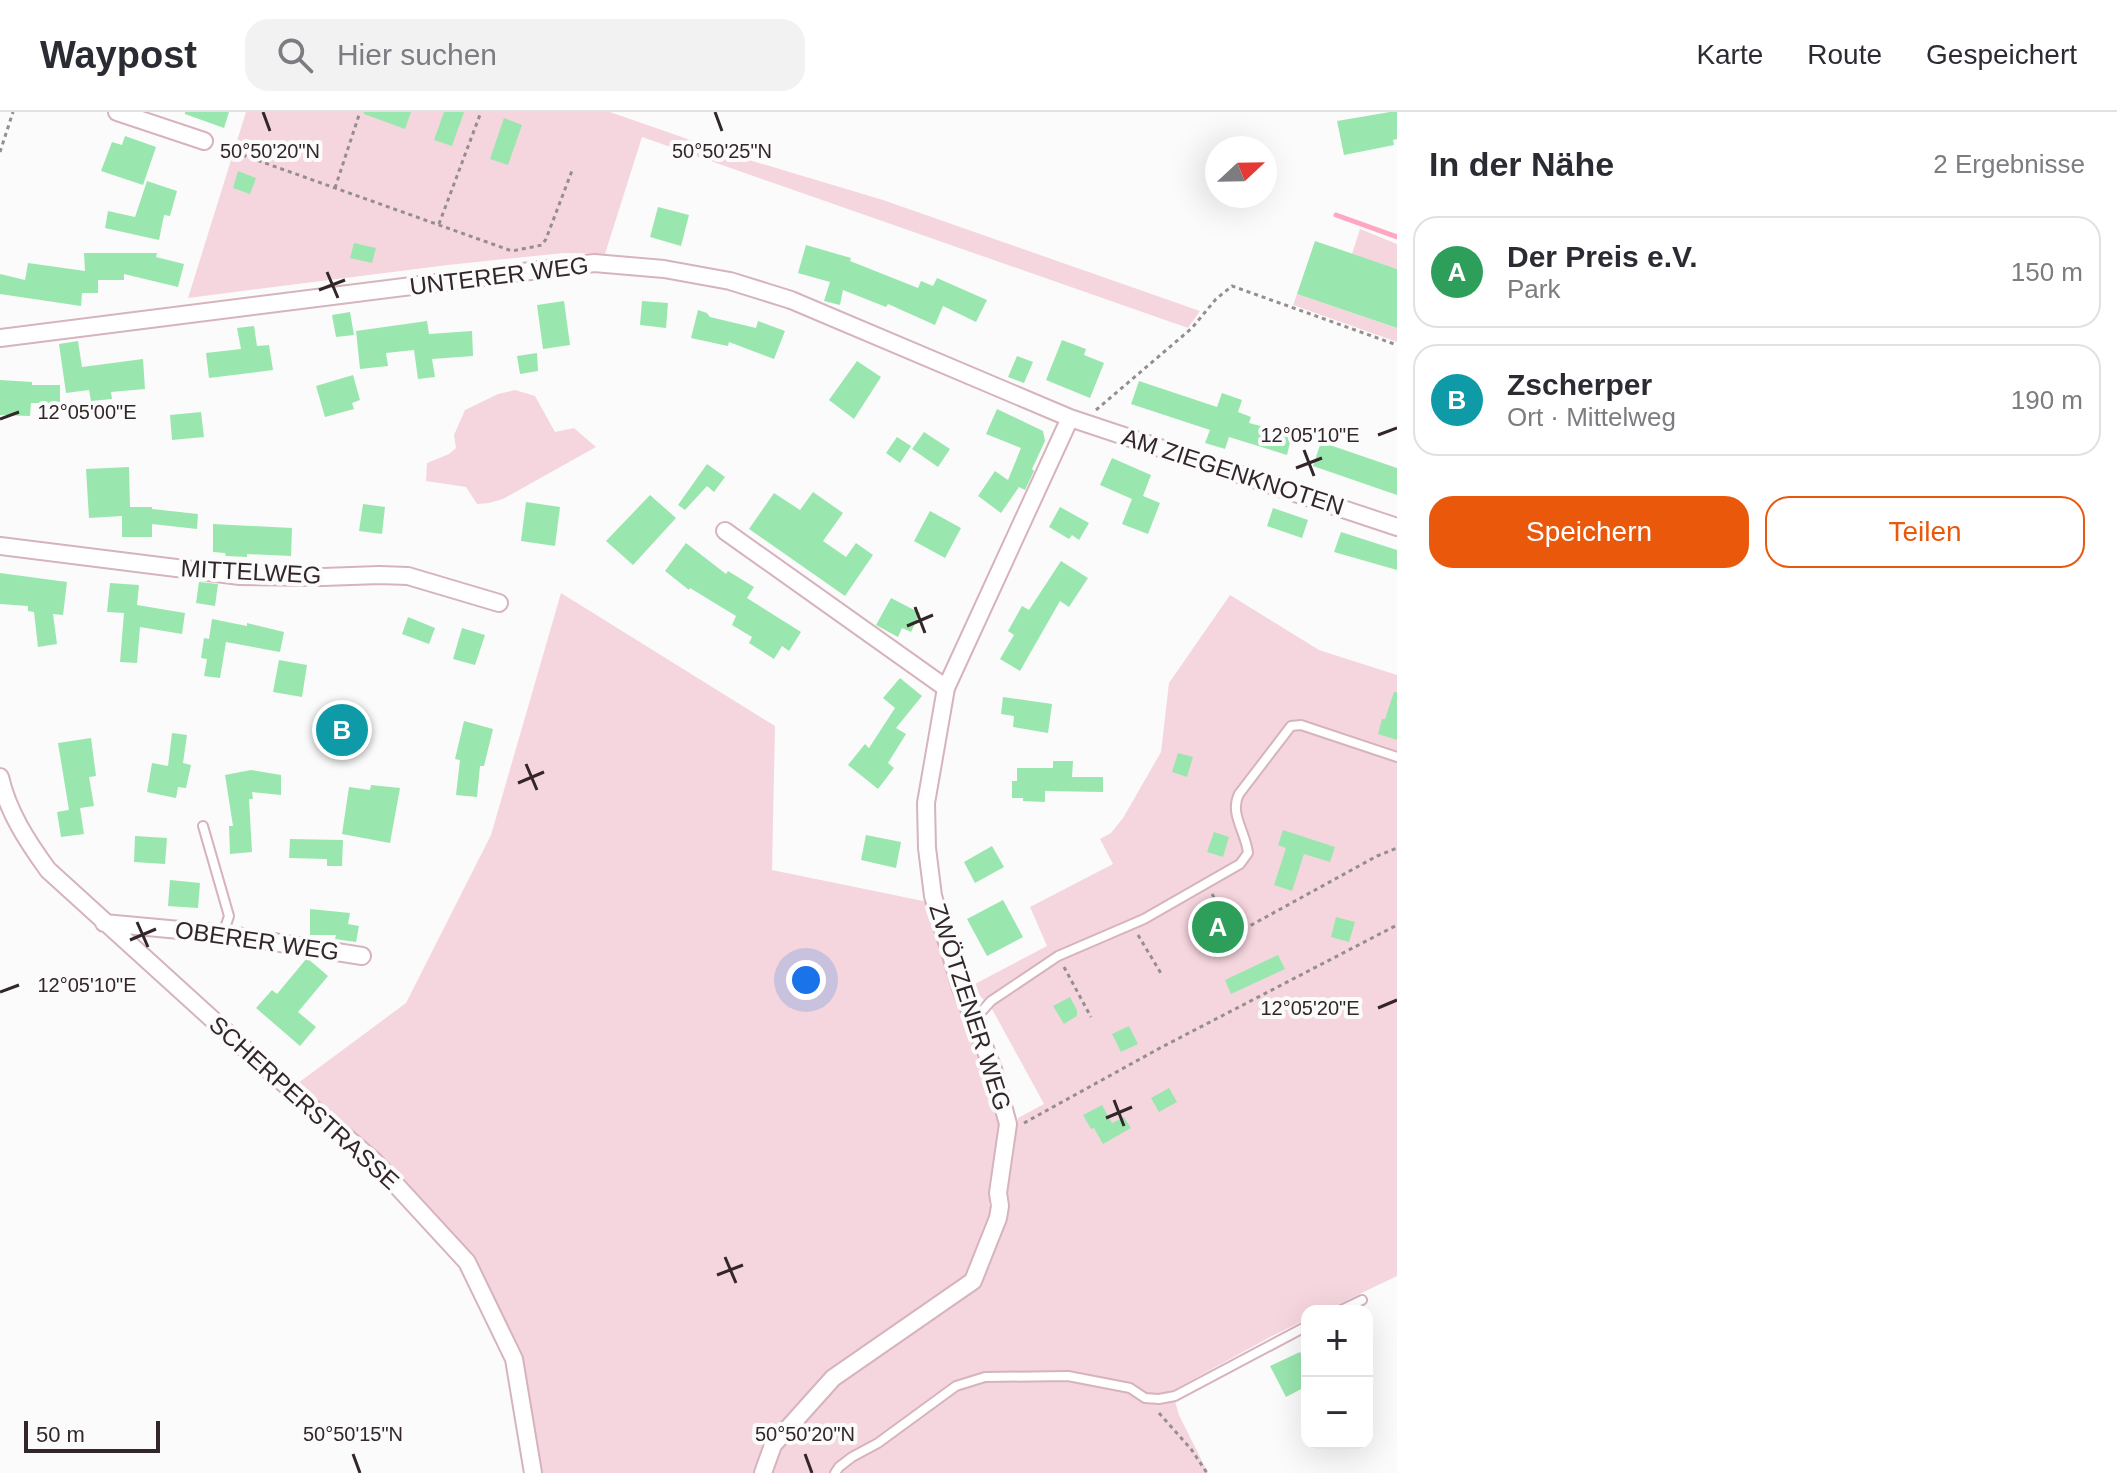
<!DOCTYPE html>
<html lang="de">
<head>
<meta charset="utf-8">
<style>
	:root { --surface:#fff; --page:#f2f2f3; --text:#2b2b33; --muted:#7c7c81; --line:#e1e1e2; --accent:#ea580c }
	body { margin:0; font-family:Arial,sans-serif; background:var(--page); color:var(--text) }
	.controls { position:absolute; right:24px; bottom:24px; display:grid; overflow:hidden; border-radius:16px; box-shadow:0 8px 32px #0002 }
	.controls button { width:72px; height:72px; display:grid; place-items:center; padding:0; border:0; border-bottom:2px solid var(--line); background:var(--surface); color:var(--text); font:40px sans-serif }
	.compass { position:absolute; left:1205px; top:24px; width:72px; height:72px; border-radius:50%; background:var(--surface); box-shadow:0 8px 32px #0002; rotate:68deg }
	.scale { position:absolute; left:24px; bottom:20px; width:136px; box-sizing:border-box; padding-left:8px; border:4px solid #332629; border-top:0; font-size:22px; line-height:28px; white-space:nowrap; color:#332629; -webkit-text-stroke:6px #fbfbfb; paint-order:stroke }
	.you { position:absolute; left:806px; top:868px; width:28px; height:28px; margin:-20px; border:6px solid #fff; border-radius:50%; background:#1a73e8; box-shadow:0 0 0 12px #1a73e833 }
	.badge { display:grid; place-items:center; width:52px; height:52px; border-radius:50%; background:var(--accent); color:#fff; font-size:26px; font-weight:700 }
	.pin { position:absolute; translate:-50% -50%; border:4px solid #fff; box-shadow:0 2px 8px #0006 }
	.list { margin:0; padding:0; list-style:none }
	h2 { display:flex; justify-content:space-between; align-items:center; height:104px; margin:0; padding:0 32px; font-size:34px }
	h2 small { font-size:26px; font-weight:400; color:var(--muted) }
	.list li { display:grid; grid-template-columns:52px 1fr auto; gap:24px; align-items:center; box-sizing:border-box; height:112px; margin:0 16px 16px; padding:0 16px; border:2px solid var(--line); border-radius:24px }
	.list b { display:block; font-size:30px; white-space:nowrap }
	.list p { margin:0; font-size:26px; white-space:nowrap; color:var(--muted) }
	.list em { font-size:26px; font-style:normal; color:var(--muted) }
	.actions { display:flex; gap:16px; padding:24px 32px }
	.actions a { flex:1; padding:18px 0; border:2px solid var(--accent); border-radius:24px; text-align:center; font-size:28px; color:var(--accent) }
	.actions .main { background:var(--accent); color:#fff }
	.icon { flex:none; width:44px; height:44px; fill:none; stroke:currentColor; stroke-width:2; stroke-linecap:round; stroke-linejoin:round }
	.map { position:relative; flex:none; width:1397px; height:1361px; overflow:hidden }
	header { display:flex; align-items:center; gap:48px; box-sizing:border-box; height:112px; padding:0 40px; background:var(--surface); border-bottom:2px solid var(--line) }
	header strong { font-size:38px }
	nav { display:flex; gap:44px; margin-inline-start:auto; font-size:28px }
	.search { width:560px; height:72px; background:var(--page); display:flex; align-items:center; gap:20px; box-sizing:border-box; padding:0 28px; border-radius:24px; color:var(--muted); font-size:30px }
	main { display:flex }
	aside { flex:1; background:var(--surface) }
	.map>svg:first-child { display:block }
	.green { fill:#f6d6de }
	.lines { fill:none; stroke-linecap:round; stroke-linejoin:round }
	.stream { stroke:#ffa7c2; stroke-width:5 }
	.building { fill:#9ae6af }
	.lane-casing { stroke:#d6b3bd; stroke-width:12 }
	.street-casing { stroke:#d6b3bd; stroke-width:20 }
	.path { stroke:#948e8f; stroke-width:3; stroke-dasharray:4 4; stroke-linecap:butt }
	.lane { stroke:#fff; stroke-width:8 }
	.street { stroke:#fff; stroke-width:16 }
	.ticks { fill:none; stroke:#332629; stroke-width:3 }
	.labels { text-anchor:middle; stroke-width:8; stroke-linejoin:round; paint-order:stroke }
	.street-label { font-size:24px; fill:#332629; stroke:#fbfbfb }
	.ticks-label { font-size:20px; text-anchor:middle; fill:#332629; stroke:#fbfbfb; stroke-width:8; stroke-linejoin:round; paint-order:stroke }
</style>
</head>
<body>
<header>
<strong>Waypost</strong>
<div class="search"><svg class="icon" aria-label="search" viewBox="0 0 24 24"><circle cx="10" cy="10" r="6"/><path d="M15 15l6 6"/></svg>Hier suchen</div>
<nav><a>Karte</a><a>Route</a><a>Gespeichert</a></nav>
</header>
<main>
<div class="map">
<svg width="1397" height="1361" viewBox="0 0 1397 1361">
	<rect width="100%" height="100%" fill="#fbfbfb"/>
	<path class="green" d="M246,0H610L739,45L883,88L1200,199L1188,216L642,25L605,142L564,141L448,153L188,186Z
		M1360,117L1397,132V157L1352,142Z
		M1297,182L1397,216V230L1293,193Z
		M515,278L535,284L555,320L574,316L596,335L503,387L489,391L477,392L466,375L426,369L427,351L449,342L456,336L454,323L465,298L498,282Z
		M561,481L775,614L772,758L928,790L926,794L1001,1013L997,1053L989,1093L998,1105C1012,1075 1013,1040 1018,1006L1044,992L992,897L971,874L1047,834L1030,795L1113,752L1100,727L1111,721L1123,706L1161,640L1169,571L1230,483L1319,538L1397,563V1164L1324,1199H1307V1207L1272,1224L1172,1279L1179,1303L1208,1361H533L514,1247L467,1150L290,977L406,891L491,723Z"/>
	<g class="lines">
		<path class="stream" d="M1336,103L1397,125"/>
	</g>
	<path class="building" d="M185,0H229L224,16L185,2Z
		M364,0H411L405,17L364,2Z
		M444,0H464L452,34L434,28Z
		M1390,0H1397V27L1393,28L1394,33L1344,43L1337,9Z
		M504,6L522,13L508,53L490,47Z
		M125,24L156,35L143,73L101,59L112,30L122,33Z
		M238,59L256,66L250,82L233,76Z
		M147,69L177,79L170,104L164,103L159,128L105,116L108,99L135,105Z
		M658,95L689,103L681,134L650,125Z
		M1315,129L1397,157V216L1297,182Z
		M354,131L376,136L372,151L350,146Z
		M806,133L851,146L850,149L918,176L921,169L933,174L937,166L987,188L976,210L943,194L935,213L888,192L886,195L843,178L840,193L824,189L830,170L798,161Z
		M84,141H157L156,145L184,152L178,175L124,162V168H98V181H82L81,194L0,182V162L25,168L28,151L85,159Z
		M564,189L570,233L543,237L537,193Z
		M642,189L668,191L666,216L640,213Z
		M698,198L707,201L710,205L756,216L758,209L785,219L774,247L729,230L728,234L691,226Z
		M350,200L354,223L336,225L332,203Z
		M427,209L429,222L472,219L473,244L432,247L435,265L418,267L414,238L386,241L388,254L360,257L356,219Z
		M254,214L257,234L269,233L273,258L209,266L206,241L241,237L237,216Z
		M1062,228L1086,237L1084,243L1104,251L1090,286L1046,268Z
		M78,229L82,255L143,247L145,277L111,280L112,287L91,289L89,278L66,281L59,232Z
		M537,241L538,259L520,262L517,244Z
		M1017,244L1033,250L1024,271L1008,265Z
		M857,249L881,265L854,307L829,288Z
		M353,263L360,288L352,291L354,297L325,305L316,274Z
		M0,268L32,270V273H60V291H31L30,304L0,303Z
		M1139,269L1217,295L1222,281L1242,288L1238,300L1251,305L1249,311L1292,322L1287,343L1229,325L1225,337L1205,331L1210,318L1131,292Z
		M997,297L1043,319L1045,329L1032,357L1034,359L1025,378L1019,375L1001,401L978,384L995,359L1008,368L1021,336L986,322Z
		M201,300L204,325L172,328L170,303Z
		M924,320L950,337L938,355L912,337Z
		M897,325L911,334L900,351L886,341Z
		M1321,330L1397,356V383L1313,354Z
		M1112,346L1151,363L1143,384L1160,391L1148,422L1122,412L1132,387L1100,373Z
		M707,352L725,365L714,380L707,374L685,398L678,393Z
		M129,355L130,395H152V397L198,402L197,417L152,412V425H122V404L89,406L86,357Z
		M813,380L843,401L823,429L846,445L856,431L873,443L845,484L749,417L774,381L800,398Z
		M650,383L676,406L633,453L606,429Z
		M526,390L560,395L555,434L521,429Z
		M363,392L385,395L382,422L359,419Z
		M1060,395L1089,411L1079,428L1072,423L1069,427L1049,415Z
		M1273,396L1308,408L1302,426L1267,414Z
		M930,399L961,416L945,446L914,429Z
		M213,412L292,416L291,444L247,442V445L226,444L225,441L213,440Z
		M1341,420L1397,438V458L1334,440Z
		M686,431L726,462L728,459L754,475L747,486L801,520L789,539L782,534L774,547L749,531L752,525L732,513L736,504L690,476L689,478L665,459Z
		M1061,449L1088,466L1069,495L1060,489L1020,559L1000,547L1014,523L1008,519L1022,494L1029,498Z
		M0,461L67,470L63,503L53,502L57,532L38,535L34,500L28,499V494L0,492Z
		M199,470L218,472L215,494L196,491Z
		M110,471L139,473L137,493L185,501L182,522L140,515L137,551L120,550L124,501L107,500Z
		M891,486L920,501L911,520L902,516L898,525L876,513Z
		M408,505L435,516L429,532L402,522Z
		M212,507L247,514V511L284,520L280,540L226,530L220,566L204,564L207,547L201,546L204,526L209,527Z
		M462,516L485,523L475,553L453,547Z
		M279,548L307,553L302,585L273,580Z
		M900,566L922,584L896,616L906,622L888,651L894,656L878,677L848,653L865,632L869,636L895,596L883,586Z
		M1394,580H1397V628L1378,622L1382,607H1385Z
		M1003,585L1052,592L1048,621L1013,615L1014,604L1001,602Z
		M464,609L493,617L484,654H480L477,685L456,683L460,648L455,647Z
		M172,621L187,623L183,651L191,653L186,676L178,675L176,686L147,680L152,651L168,654Z
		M91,626L96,664L89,665L94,694L80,696L84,722L61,725L57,700L74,697L69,698L58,631Z
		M1178,641L1193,645L1187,665L1172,660Z
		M1053,649H1073L1072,665H1103V680L1045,679V690L1023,689V686H1012V669H1017V656H1053Z
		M251,658L281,663V683L252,680L253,687H249L252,740L230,742L229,714H233L225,663Z
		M371,673L400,676L390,731L342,722L349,675L370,678Z
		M1283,718L1335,735L1330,750L1304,742L1292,779L1274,773L1286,736L1278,733Z
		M1214,720L1229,725L1223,745L1207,740Z
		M866,723L901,730L896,756L861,748Z
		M135,724L167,726L165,752L134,750Z
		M290,727L343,728L342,754H327V747L289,746Z
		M992,734L1004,755L975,771L964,750Z
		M170,768L200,771L198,796L168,794Z
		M1003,788L1023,825L987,844L967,807Z
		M310,797L350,801L348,812L359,814L356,830L335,827L336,823H310Z
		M1336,805L1355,810L1349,830L1331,825Z
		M1278,843L1285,857L1231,882L1225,868Z
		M307,846L328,864L298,900L316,915L300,934L256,896L272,878L277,882Z
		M1070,885L1077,898V904L1064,912L1053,894Z
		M1129,914L1138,932L1121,940L1112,922Z
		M1169,976L1177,990L1159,1000L1151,986Z
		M1102,993L1112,1011L1124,1005L1131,1016L1103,1032L1094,1016L1091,1017L1083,1003Z
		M1300,1240L1307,1254V1274L1286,1285L1270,1254Z"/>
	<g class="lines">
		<defs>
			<path id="lane" d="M203,714L229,804L223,822
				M973,909L991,889L1058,844L1144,807L1240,752L1248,741C1246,720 1229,702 1239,682L1291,614L1301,613L1397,645
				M1339,1199L1362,1188
				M835,1361L839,1355L852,1345L878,1331L956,1274L985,1265L1068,1264L1130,1276L1145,1286L1159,1287L1175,1284L1307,1214"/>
			<path id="street" d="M117,0L204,29
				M0,226L594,151L664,157L730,169L791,188L1070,306L1397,415
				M725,419L946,576
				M0,434L240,464L323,465L379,463L408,464L499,491
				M0,665C8,700 27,729 48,758L266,956L374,1049L467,1150L514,1247L533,1361
				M104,811L223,822L362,844
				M763,1361L773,1333L833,1266L973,1169L998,1106L1000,1094L998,1081L1008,1012L993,957L961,876L933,784L927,736L926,691L946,576L1070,306"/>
		</defs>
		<use href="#lane" class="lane-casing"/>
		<use href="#street" class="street-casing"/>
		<path class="path" d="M220,35L512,139L542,133L546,127L573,56
			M0,40L13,0
			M335,76L360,0
			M439,112L481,0
			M1096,298L1192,216L1216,187L1232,174L1397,233
			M1212,782L1235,822L1377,744L1397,736
			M1138,823L1162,863
			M1064,855L1091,905
			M1024,1011L1160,936L1397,813
			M1159,1301L1191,1337L1207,1361"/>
		<use href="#lane" class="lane"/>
		<use href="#street" class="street"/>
	</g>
	<path class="ticks" d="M263,0L270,19M715,0L722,19M327,160L338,186M319,178L345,168M0,307L19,300M1378,323L1397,316M1304,338L1314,364M1296,356L1322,346M915,495L925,521M907,514L933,503M526,652L537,678M518,671L544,660M137,810L148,835M130,828L156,817M0,880L19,873M1378,896L1397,888M1114,988L1124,1014M1106,1006L1132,995M725,1145L736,1171M717,1163L743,1153M353,1342L360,1361M805,1342L812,1361"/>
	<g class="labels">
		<g class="street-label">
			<text transform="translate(499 164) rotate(-7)" y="8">UNTERER WEG</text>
			<text transform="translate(1233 360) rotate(18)" y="8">AM ZIEGENKNOTEN</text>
			<text transform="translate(251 460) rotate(3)" y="8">MITTELWEG</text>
			<text transform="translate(257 829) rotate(8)" y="8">OBERER WEG</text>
			<text transform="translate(970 895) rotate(72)" y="8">ZWÖTZENER WEG</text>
			<text transform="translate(304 991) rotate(42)" y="8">SCHERPERSTRASSE</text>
		</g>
	</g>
	<g class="ticks-label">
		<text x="270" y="46">50°50'20"N</text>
		<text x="722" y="46">50°50'25"N</text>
		<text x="87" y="307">12°05'00"E</text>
		<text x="1310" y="330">12°05'10"E</text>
		<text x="87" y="880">12°05'10"E</text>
		<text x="1310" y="903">12°05'20"E</text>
		<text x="353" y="1329">50°50'15"N</text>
		<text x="805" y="1329">50°50'20"N</text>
	</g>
</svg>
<div class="controls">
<button>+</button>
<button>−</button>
</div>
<svg class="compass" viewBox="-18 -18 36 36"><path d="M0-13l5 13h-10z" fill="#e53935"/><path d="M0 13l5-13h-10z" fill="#7c7c81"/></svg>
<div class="scale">50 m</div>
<div class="you"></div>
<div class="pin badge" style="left:1218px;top:815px;background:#2e9e5b">A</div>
<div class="pin badge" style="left:342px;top:618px;background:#0f9aa8">B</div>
</div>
<aside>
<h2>In der Nähe<small>2 Ergebnisse</small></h2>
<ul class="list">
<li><span class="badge" style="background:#2e9e5b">A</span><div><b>Der Preis e.V.</b><p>Park</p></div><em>150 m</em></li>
<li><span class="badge" style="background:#0f9aa8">B</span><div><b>Zscherper</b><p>Ort · Mittelweg</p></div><em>190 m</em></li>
</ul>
<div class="actions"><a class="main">Speichern</a><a>Teilen</a></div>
</aside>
</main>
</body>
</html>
